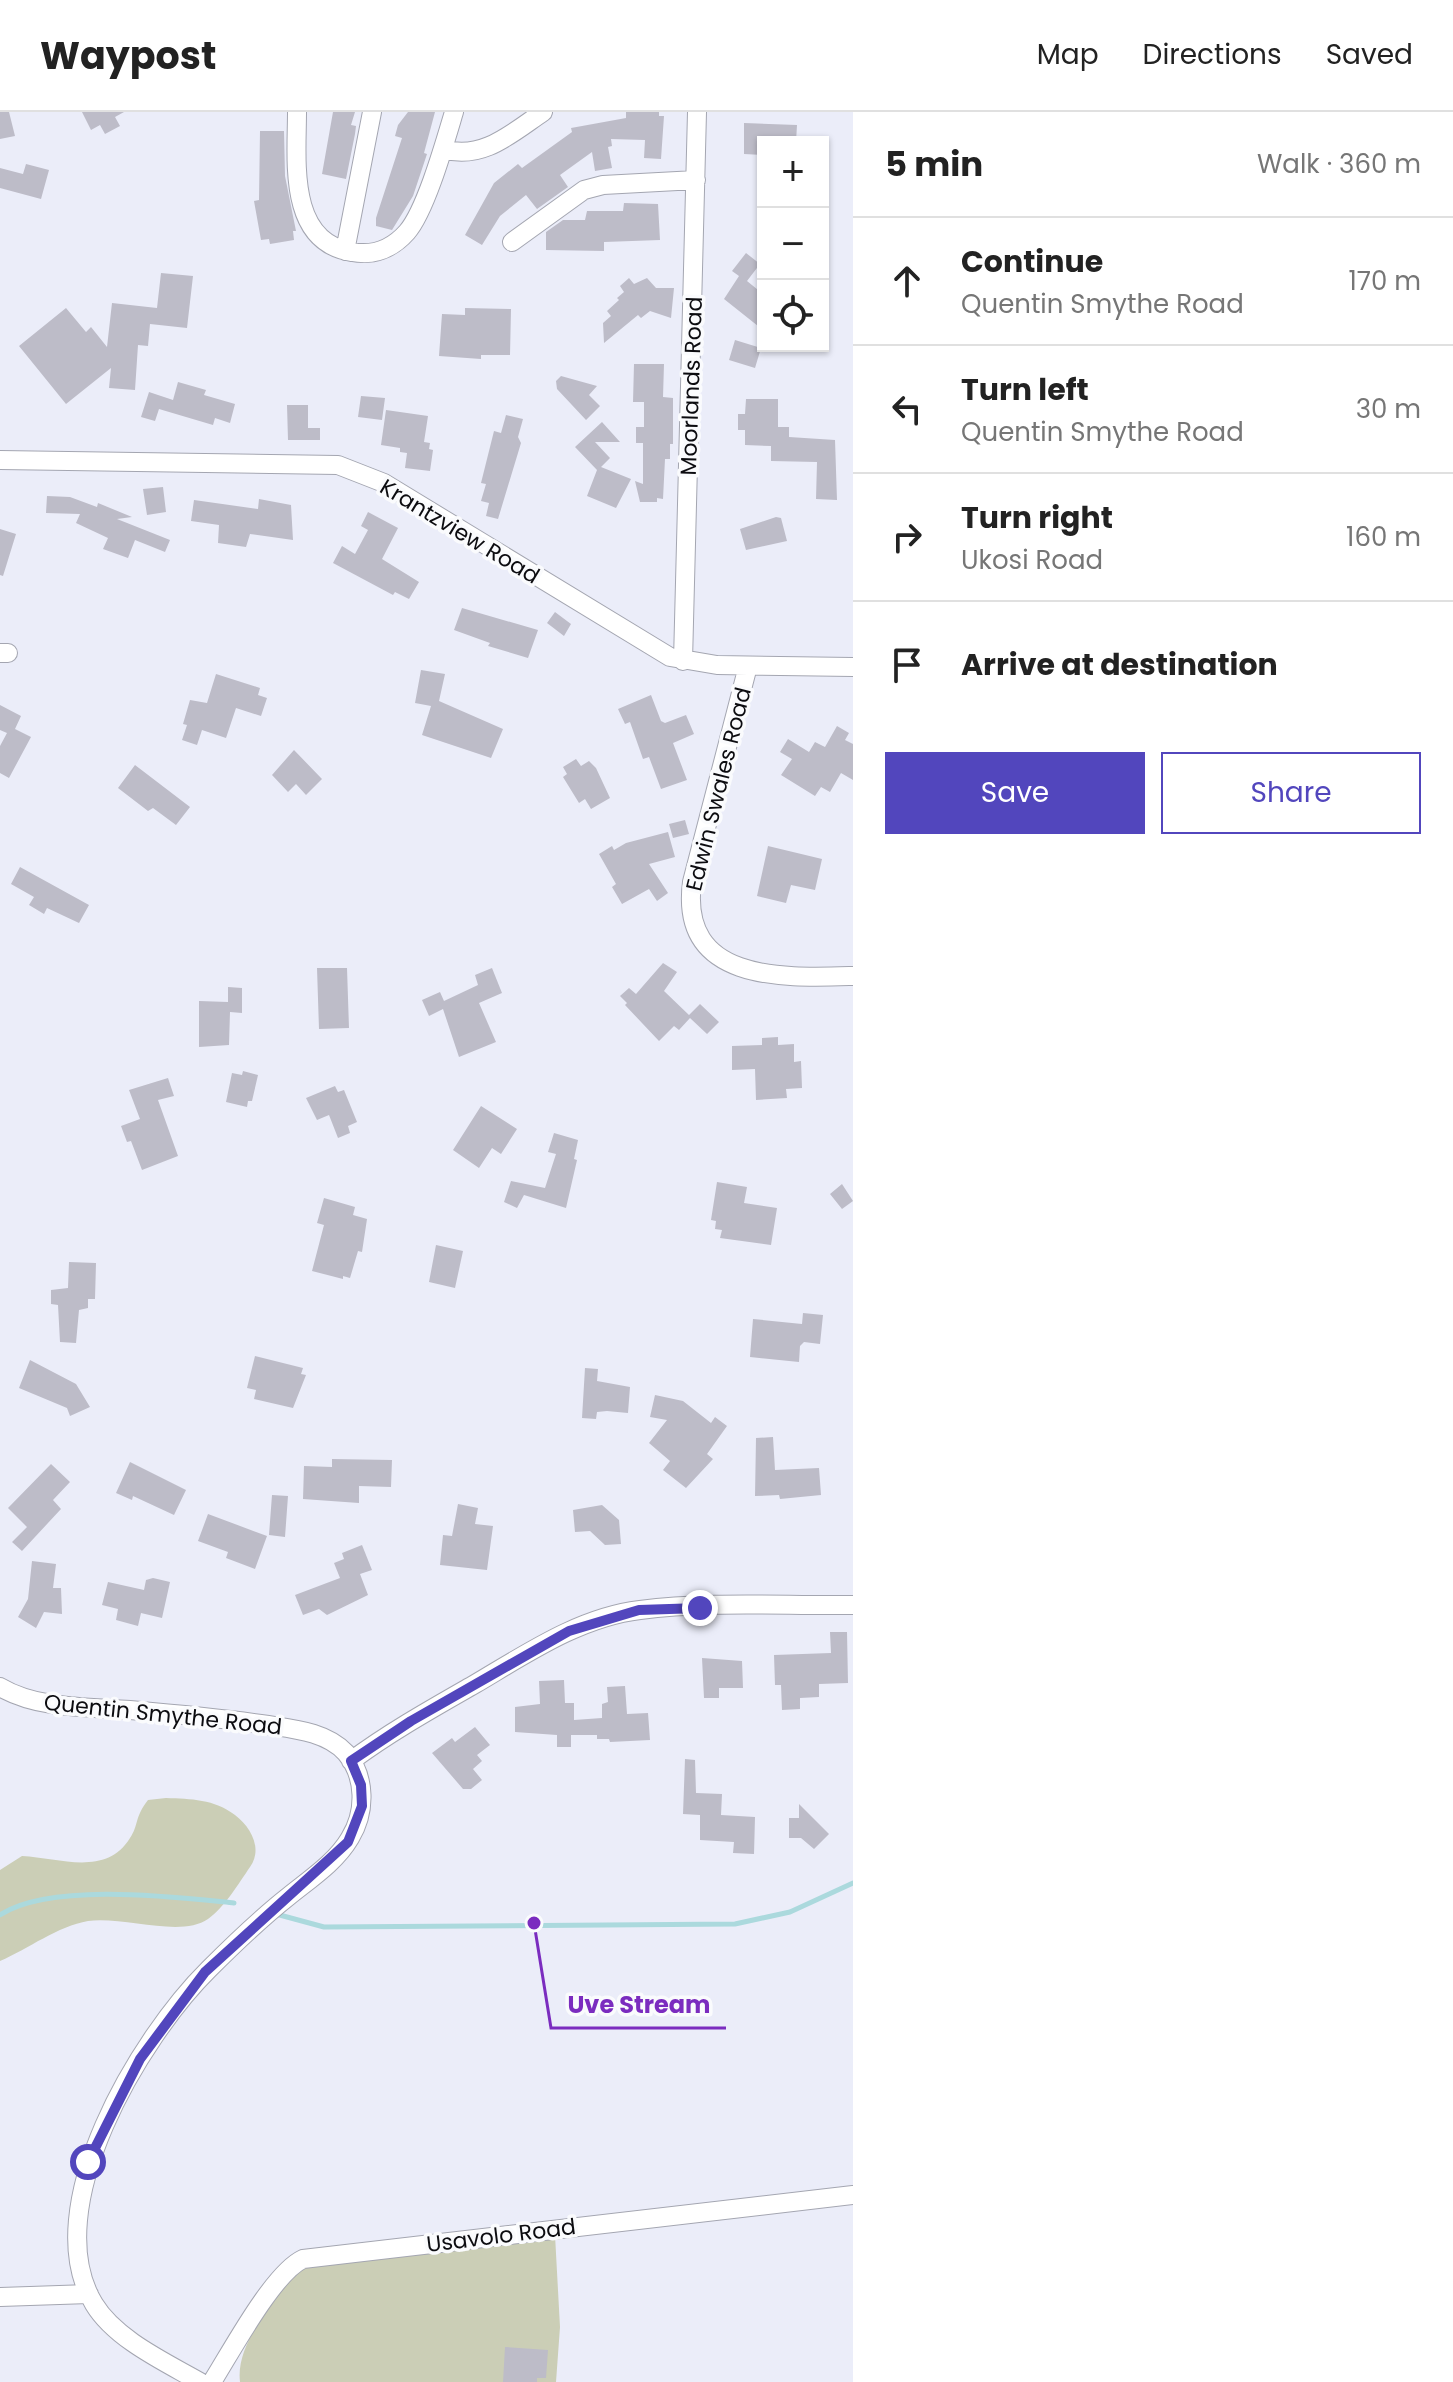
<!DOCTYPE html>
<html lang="en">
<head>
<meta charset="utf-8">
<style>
	:root { --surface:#fff; --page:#f6f6f6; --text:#222; --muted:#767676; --line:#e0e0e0; --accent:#5246bd }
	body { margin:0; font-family:Poppins,sans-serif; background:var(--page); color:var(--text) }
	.controls { position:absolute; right:24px; top:24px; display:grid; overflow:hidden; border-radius:0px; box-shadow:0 2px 6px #0004 }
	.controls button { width:72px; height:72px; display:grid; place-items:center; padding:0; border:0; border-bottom:2px solid var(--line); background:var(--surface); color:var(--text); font:40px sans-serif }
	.stop { position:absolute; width:24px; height:24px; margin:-18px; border:6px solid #5246bd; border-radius:50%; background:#fff }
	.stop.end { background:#5246bd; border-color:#fff; box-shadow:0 2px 8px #0008 }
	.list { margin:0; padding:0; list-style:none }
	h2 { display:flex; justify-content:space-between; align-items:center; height:104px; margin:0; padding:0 32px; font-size:34px }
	h2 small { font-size:26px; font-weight:400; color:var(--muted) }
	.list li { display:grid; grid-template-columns:52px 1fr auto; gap:24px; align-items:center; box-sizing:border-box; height:128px; padding:0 32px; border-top:2px solid var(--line) }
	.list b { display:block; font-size:30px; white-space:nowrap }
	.list p { margin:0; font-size:26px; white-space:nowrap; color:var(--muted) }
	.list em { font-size:26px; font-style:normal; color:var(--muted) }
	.actions { display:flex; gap:16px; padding:24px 32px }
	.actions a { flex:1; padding:18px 0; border:2px solid var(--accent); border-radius:0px; text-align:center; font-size:28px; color:var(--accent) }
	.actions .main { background:var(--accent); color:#fff }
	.icon { flex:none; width:44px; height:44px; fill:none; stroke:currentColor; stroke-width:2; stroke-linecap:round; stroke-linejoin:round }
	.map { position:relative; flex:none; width:853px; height:2270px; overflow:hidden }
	header { display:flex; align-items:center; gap:48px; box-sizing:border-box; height:112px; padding:0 40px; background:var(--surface); border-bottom:2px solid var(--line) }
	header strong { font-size:38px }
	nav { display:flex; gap:44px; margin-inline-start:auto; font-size:28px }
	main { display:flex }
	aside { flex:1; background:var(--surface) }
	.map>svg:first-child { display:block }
	.green { fill:#cbceb6 }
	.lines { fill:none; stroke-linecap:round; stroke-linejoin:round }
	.stream { stroke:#abd9dd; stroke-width:5 }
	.building { fill:#bdbcc8 }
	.minor-casing { stroke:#a4a6b1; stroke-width:20 }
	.minor { stroke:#fff; stroke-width:18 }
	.route { stroke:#5246bd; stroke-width:10 }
	.labels { text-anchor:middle; stroke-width:7; stroke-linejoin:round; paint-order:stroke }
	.street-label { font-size:22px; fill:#0c0c10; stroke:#fafbfd }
	.leader { fill:none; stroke:#7b2cbf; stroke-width:3 }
	.callout-dot { fill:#7b2cbf; stroke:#fafbfd; stroke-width:3 }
	.callout-label { font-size:24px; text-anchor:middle; font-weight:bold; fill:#7b2cbf; stroke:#fafbfd; stroke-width:7; stroke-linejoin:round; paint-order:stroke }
</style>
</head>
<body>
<header>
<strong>Waypost</strong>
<nav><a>Map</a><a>Directions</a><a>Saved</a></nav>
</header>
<main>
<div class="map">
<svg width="853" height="2270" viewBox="0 0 853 2270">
	<rect width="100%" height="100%" fill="#ebedf9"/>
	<path class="green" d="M166,1686C191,1687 214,1687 235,1703C251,1715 263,1737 250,1755C239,1771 224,1796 208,1807C181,1826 123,1804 88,1809C58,1814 28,1837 0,1849V1758L22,1744C60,1746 106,1765 130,1726C139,1713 134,1706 148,1688Z
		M555,2123L560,2215L556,2270H240C235,2230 277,2187 298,2156Z"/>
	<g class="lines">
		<path class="stream" d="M276,1802L324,1815L735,1812L790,1800L853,1771
			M0,1803C51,1770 174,1785 234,1791"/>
	</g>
	<path class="building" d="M0,0H9L15,24L0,27Z
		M82,0H124L115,5L120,14L105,22L100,13L91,18Z
		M333,0H355L351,13L356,14L355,22L346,67L322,62Z
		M408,0H435L424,41L427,42L413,84L392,118L376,114V106L402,26L395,24L398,13Z
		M626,0H659V4H664L661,47L644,46L645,28L611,27L612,34L608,35L612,56L595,59L592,40L560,63L568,75L537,97L526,83L500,104L482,133L465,123L494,71L518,52L522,56L572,20L571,16L626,6Z
		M744,11L797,13L796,30H763V43L744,42Z
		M260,19H284L285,64L296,119H293L294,128L270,132L269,127L261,128L254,89L259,88Z
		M26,52L49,58L41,87L0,76V56L23,62Z
		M624,91L658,92L660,128L604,130V139L546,138V120L563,108H585L587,99H623Z
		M746,141L760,152L747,169L763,182V218L724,187L739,164L732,159Z
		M161,161L193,164L187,216L150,212L148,234L138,233L135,278L109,276L111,256L66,292L19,234L66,196L86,220L91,215L107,235L112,191L157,196Z
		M629,166L634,172L647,166L656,176H674L671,206L650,199L641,206L638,203L604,231L603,211L611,204L607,199L619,188L617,186L624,180L620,174Z
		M465,196L511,197L510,243H481V247L439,244L442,202L465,203Z
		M735,228L761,236L755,256L729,248Z
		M634,252H664L663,285L673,286V332H670V347H665L663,387L657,386V390H640L635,369L643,372V331H636V315H644V290H633Z
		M561,264L597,274L589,283L600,294L586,308L557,277L556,269Z
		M178,270L206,278L204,283L235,292L230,311L215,306L213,313L159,297L155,309L141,305L149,280L173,288Z
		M361,284L385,286L382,308L358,305Z
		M746,287H778V315H789V325L835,328L837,388L816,387L817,350L771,349V334L745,333V318H738V302H745Z
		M287,293H308V316H320V328H288Z
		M386,298L428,304L424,330L430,331L429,337L433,338L430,359L405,356L407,341L400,340V336L381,333Z
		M506,303L523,307L518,325L521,331L498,407L486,404L489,391L481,389L486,372L481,371L494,319L501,321Z
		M602,310L620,330H595L610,346L601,355L631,367L616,396L587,384L597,358L575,335Z
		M163,375L166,400L147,403L143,377Z
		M47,384L70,385L97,395L98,391L132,405L117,407L170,428L165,440L135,428L128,446L103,437L108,426L76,411L80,402L46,401Z
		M259,387L291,393L293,428L250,422L246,435L218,431L219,413L191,409L194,388L258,397Z
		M368,400L398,416L382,447L419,470L409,487L395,480L393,483L333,451L342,434L355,442L368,418L361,414Z
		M776,405L781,406L787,429L746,438L740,417Z
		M0,417L16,422L3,464L0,463Z
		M462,496L538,518L528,546L488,534L490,531L454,518Z
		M555,500L571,512L564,524L547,511Z
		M421,558L445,562L439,589L503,617L491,646L422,623L431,594L415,591Z
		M216,562L260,576L258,583L267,586L261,604L236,596L226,626L202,618L197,633L182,628L187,613L183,612L190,588L207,591Z
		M651,583L661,609L665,611L686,603L694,622L673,631L687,668L661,677L649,645L643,647L630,610L625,612L618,597Z
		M0,593L21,604L15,617L31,625L9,666L0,661V634L7,621L0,618Z
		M837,614L849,621L845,628L853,632V668L841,661L830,680L821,675L815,684L781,663L792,647L780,640L788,627L809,640L815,630L825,635Z
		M294,638L322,667L306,683L296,672L288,680L272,663Z
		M576,647L581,654L589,649L596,656L610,686L591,697L585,687L579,691L563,665L567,662L563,655Z
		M135,653L190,695L176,713L153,696L148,699L118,676Z
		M685,708L689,722L673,726L669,712Z
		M668,720L675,745L649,752L668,781L657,789L649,777L622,792L612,775L616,772L599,742L612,734L614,738L626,731Z
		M768,734L822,747L815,778L791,773L786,791L757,784Z
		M20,755L89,793L79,811L47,796L44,802L29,793L34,785L11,772Z
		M663,851L677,860L664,879L689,903L700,892L719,910L707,922L690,906L679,918L674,914L659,929L625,893L627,891L620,884L629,876L636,882Z
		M317,856H347L349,916L319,917Z
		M492,856L502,881L479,891L496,930L459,945L443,897L429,904L422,888L440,880L444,889L478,873L475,863Z
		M228,875L242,876V901L230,900L229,933L199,935V889L228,890Z
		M778,925V933L794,932V950L801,949L802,976L786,977L787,986L756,988L755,957L732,958V934L762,933V926Z
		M243,959L258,963L252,989H248L247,995L226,990L232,961L242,963Z
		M168,966L174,984L158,988L178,1044L142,1058L131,1029L127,1030L121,1014L140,1007L129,978Z
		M335,974L338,980L344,978L357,1010L348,1014L350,1021L338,1026L329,1003L317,1008L306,986Z
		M481,994L517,1017L501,1042L492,1036L479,1056L453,1038Z
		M554,1021L578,1028L574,1047L577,1048L566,1096L524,1083L517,1096L504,1090L511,1069L545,1076L556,1042L548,1040Z
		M717,1070L747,1075L744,1091L777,1096L771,1133L720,1126L722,1118L715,1117L716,1109L711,1108Z
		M842,1072L853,1089L842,1097L830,1082Z
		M324,1086L355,1095L353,1103L367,1107L362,1140L358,1139L350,1166L343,1164V1167L312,1159L324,1113L317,1111Z
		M436,1133L463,1139L455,1176L429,1170Z
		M69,1150L96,1151L95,1187H88V1196L79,1198L76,1231L60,1230L58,1193L51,1192V1178L68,1176Z
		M803,1201L823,1203L820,1232L804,1230L800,1234L799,1250L750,1245L753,1207L802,1212Z
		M255,1244L303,1256L301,1262L306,1263L293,1296L254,1287L256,1278L247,1276Z
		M30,1248L76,1272L90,1295L70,1304L67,1296L19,1276Z
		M585,1256L598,1257L597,1269L630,1275L628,1301L607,1299L597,1300L596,1307L582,1306Z
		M655,1283L683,1289L711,1311L715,1305L727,1314L707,1342L713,1347L686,1376L663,1358L670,1349L649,1331L667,1308L650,1305Z
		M773,1325L775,1358L819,1356L821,1383L780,1387L779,1383L755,1384L756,1326Z
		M332,1347L392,1348L391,1375L359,1374V1391L303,1387L304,1354L332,1355Z
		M130,1350L186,1378L174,1403L133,1384L132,1388L116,1381Z
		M51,1352L70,1370L53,1388L61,1397L22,1439L12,1430L27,1415L8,1396Z
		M272,1383L288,1384L285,1425L269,1423Z
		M458,1392L478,1396L475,1412L493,1414L487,1458L440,1453L443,1423L452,1424Z
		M602,1393L619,1408L621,1432L605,1433L590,1419L575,1420L573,1398Z
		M208,1402L267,1424L255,1457L226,1446L228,1440L198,1429Z
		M362,1433L372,1458L360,1462L368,1483L327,1503L319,1497L303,1503L295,1483L340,1466L334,1451L344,1447L342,1441Z
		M32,1449L56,1452L53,1476H61L62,1502L44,1500L36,1516L18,1505L28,1487Z
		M153,1466L170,1470L162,1506L141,1501L138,1514L116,1508L118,1497L102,1493L108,1470L144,1478L146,1468Z
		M830,1520H847L848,1571L819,1572V1585L800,1586V1597L782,1598L781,1573H775L774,1543L831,1541Z
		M702,1546L742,1549L743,1576H719V1586H704Z
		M564,1568L565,1591H574V1608L602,1606V1592L608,1590L607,1575L625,1574L627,1602L648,1601L650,1628L610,1630L609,1627H597V1623H571V1635H557V1623L515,1620V1595L540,1592L539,1569Z
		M475,1615L490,1633L477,1643L482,1649L473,1657L482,1668L471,1677H463L432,1641L452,1626L455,1630Z
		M685,1647L695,1648L696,1681L722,1682L721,1703L755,1705L754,1742L733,1741L734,1730L700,1728V1703L683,1702Z
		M799,1692L829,1722L814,1737L801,1726H789V1706H799Z
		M505,2235L548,2238L546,2266H537V2270H503Z"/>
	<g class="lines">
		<defs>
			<path id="minor" d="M297,0C297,48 287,130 352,140C373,144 392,137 407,120C426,98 445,30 454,0
				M443,37C482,49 512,21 543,0
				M512,130L584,78L603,73L696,68
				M345,139L372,0
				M0,348L338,353L384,371L670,545L717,553L853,555
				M0,541H8
				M683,549L697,0
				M748,554L692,770C679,871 784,866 853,864
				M0,1575C37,1597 88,1595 130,1598C176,1602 222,1606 268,1613C294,1617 327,1620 346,1641C366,1665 366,1700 350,1726C336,1750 310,1767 289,1784C261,1806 235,1831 209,1857C141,1924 36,2096 94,2192C115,2227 165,2250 200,2270
				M351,1649C390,1620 433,1596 475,1572C526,1542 580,1505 640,1498C710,1489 783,1494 853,1493
				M0,2185L89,2182
				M212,2270C231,2240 273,2161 303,2147L853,2083"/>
		</defs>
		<use href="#minor" class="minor-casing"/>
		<use href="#minor" class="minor"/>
	</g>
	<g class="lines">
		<path class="route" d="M88,2050L140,1947L205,1860L348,1730L362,1694L361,1673L351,1649L411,1609L569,1519L639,1498L700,1496"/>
	</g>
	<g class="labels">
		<g class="street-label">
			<text transform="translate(691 274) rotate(-88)" y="8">Moorlands Road</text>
			<text transform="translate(460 419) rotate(31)" y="8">Krantzview Road</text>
			<text transform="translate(718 677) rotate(-76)" y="8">Edwin Swales Road</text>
			<text transform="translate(163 1602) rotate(6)" y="8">Quentin Smythe Road</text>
			<text transform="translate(501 2123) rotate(-7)" y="8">Usavolo Road</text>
		</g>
	</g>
	<path class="leader" d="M534 1811L551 1916H726"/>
	<circle class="callout-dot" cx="534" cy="1811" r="8"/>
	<g class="callout-label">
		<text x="639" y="1901">Uve Stream</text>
	</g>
</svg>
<div class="controls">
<button>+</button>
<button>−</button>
<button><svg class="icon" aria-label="locate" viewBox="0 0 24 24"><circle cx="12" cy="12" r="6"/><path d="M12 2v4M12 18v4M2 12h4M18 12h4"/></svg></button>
</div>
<div class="stop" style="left:88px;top:2050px"></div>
<div class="stop end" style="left:700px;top:1496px"></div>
</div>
<aside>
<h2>5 min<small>Walk · 360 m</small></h2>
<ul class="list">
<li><svg class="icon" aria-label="ahead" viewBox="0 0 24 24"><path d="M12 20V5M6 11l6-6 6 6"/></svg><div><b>Continue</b><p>Quentin Smythe Road</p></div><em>170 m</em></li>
<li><svg class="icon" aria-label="left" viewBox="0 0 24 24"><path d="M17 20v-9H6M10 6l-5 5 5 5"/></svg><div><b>Turn left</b><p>Quentin Smythe Road</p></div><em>30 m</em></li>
<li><svg class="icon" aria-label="right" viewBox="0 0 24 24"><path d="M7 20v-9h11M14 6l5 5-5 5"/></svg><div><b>Turn right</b><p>Ukosi Road</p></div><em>160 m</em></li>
<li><svg class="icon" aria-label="arrive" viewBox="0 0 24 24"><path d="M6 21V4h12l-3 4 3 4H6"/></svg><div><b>Arrive at destination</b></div></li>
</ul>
<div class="actions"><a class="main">Save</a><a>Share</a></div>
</aside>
</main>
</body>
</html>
